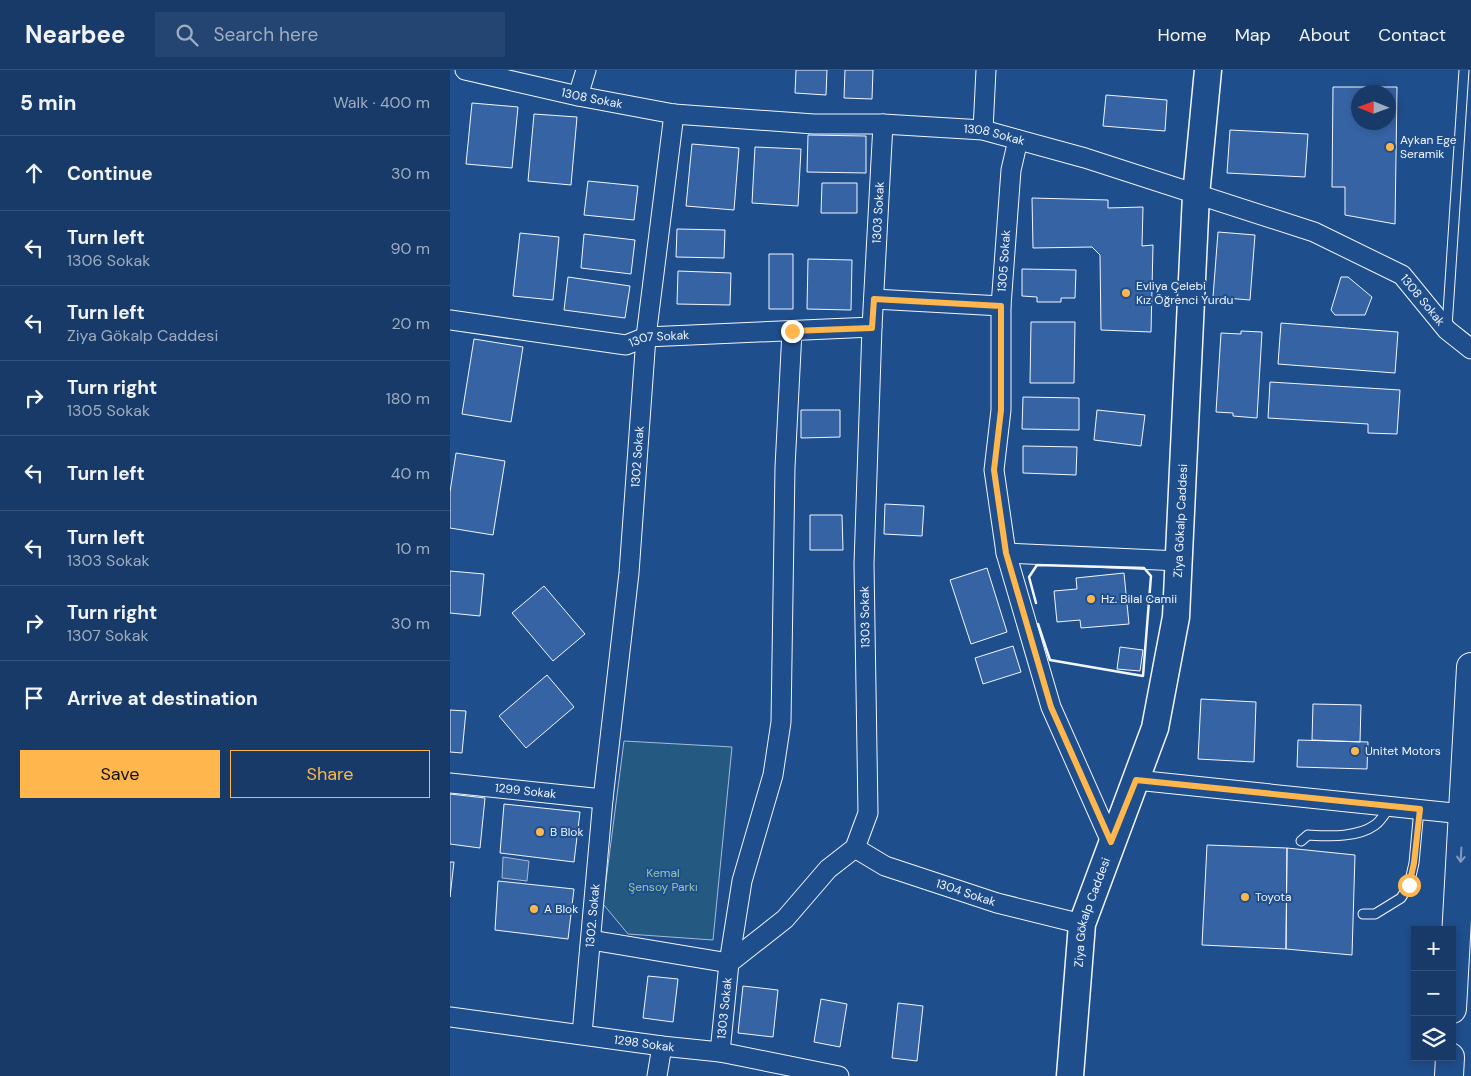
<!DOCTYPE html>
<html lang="en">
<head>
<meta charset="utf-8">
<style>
	:root { --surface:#173a69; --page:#244571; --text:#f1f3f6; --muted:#9eadc0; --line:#36547d; --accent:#ffb74d }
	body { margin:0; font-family:"DM Sans",sans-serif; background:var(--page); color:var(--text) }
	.controls { position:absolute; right:15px; bottom:15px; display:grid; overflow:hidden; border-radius:0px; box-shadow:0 2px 8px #0003 }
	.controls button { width:45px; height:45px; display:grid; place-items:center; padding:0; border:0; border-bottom:1px solid var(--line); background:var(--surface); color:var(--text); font:25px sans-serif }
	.compass { position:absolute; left:901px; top:15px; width:45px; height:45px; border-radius:50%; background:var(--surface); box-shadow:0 2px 8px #0003; rotate:271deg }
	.stop { position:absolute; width:15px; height:15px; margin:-11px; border:4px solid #ffb74d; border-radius:50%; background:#fff }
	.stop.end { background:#ffb74d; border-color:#fff; box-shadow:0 1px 5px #0008 }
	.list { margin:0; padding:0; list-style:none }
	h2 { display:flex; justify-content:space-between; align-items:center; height:65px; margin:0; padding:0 20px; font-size:21px }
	h2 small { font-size:16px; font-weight:400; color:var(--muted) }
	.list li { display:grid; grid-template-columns:32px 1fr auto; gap:15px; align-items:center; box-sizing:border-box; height:75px; padding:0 20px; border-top:1px solid var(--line) }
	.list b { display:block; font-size:19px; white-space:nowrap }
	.list p { margin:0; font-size:16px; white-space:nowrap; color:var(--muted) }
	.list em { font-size:16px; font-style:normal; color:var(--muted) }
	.actions { display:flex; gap:10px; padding:15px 20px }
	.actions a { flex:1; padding:11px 0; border:1px solid var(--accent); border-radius:0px; text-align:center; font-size:18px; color:var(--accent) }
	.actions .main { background:var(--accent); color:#111 }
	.icon { flex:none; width:28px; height:28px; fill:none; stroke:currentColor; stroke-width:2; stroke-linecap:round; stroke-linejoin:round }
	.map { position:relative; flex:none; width:1021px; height:1006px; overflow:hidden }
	header { display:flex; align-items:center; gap:30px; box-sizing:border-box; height:70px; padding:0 25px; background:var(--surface); border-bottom:1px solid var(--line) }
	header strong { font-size:24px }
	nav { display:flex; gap:28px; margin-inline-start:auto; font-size:18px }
	.search { width:350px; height:45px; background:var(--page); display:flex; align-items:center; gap:12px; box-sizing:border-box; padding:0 18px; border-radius:0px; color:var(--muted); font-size:19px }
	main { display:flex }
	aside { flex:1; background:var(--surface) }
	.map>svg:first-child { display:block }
	.green { fill:#245a82; stroke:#a8bbd7 }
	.water { fill:#3b69a3; stroke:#a8bbd7 }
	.building { fill:#3563a3; stroke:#f2f6ff; fill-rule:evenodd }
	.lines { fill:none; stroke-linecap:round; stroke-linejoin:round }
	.lane-casing { stroke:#f2f6ff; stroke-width:11 }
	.street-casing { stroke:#f2f6ff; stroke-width:21 }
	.secondary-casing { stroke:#f2f6ff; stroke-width:29 }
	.highway-casing { stroke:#f2f6ff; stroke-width:30 }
	.lane { stroke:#1f4e8c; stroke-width:9 }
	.street { stroke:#1f4e8c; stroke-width:19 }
	.secondary { stroke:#1f4e8c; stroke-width:26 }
	.highway { stroke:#1f4e8c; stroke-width:28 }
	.wall { stroke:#f2f6ff; stroke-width:2.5 }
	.oneway { stroke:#7e9ac0 }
	.route { stroke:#ffb74d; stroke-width:6 }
	.poi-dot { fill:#ffb74d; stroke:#1f4e8c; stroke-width:2 }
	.labels { text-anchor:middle; stroke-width:4; stroke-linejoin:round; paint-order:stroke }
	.street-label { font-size:12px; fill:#f2f6ff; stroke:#1f4e8c }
	.poi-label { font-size:12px; fill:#f2f6ff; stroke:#1f4e8c; text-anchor:start }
	.park-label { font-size:12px; fill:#97c8a6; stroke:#1f4e8c }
</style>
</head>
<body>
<header>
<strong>Nearbee</strong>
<div class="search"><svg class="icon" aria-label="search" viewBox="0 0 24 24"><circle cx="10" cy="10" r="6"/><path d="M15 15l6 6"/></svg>Search here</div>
<nav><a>Home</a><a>Map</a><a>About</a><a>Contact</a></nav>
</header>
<main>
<aside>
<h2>5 min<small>Walk · 400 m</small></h2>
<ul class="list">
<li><svg class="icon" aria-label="ahead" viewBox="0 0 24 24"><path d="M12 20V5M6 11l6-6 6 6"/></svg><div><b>Continue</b></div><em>30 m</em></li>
<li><svg class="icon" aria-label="left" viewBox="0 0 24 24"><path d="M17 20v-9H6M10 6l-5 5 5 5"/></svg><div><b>Turn left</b><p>1306 Sokak</p></div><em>90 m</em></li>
<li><svg class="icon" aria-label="left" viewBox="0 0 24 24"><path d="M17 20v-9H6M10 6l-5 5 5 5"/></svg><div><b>Turn left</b><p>Ziya Gökalp Caddesi</p></div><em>20 m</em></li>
<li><svg class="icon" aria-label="right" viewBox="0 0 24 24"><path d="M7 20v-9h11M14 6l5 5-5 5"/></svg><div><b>Turn right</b><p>1305 Sokak</p></div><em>180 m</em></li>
<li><svg class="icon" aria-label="left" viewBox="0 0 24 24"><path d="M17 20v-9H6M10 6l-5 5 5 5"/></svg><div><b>Turn left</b></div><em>40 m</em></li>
<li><svg class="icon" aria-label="left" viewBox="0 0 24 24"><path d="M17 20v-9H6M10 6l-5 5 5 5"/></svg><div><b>Turn left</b><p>1303 Sokak</p></div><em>10 m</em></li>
<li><svg class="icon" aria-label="right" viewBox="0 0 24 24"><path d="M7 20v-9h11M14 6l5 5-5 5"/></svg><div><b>Turn right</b><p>1307 Sokak</p></div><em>30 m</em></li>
<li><svg class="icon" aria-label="arrive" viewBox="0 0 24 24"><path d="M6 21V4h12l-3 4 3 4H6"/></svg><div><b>Arrive at destination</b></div></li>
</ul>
<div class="actions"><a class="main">Save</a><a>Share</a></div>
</aside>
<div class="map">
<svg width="1021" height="1006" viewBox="0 0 1021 1006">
	<rect width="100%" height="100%" fill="#1f4e8c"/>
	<path class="green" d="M174,671L282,677L263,870L178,864L153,834Z"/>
	<path class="water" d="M53,787L79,791L77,811L52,808Z"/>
	<path class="building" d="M346,0H377L376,25L345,23Z
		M395,0H423L422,29L394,28Z
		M883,17H947L945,154L895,145V117H882ZM908,22H938V52H908Z
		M656,25L717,30L715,61L653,56Z
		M22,33L68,37L62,98L16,94Z
		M84,44L127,47L121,115L78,111Z
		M780,60L858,64L855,107L777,103Z
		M358,65L416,66V103L357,102Z
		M242,74L289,78L284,140L236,136Z
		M305,77L351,79L348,136L302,133Z
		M138,111L188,116L184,150L134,145Z
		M372,113H407V143H371Z
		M582,128L658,130V138L693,137L692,176L703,175L701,262L651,260L650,185L642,177L583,178Z
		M227,159L275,160L274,188L226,187Z
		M768,162L805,165L800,230L763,227Z
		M70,163L109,167L103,230L63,226Z
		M134,164L185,170L181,204L131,198Z
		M319,184H343V239H319Z
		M358,189L402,190L401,240L357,239Z
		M572,199L626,200L625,228H611V232H587V227L572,226Z
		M228,201L281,203L280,235L227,234Z
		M118,207L180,216L175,248L114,240Z
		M891,207H898L922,227L915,245H885L881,240Z
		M581,252H625L624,313H580Z
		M831,253L948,262L945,303L828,294Z
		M791,261L812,262L807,348L783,346V343L766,342L771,263L791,264Z
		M24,269L73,277L61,352L12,344Z
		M820,312L950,320L947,364L918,363V354L818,348Z
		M573,327L629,328V360L572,359Z
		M351,340H390V367L351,368Z
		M647,340L695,345L691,376L644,370Z
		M573,376L627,377L626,405L573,403Z
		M6,383L55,391L43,465L0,458V422Z
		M435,434L474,436L472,466L434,464Z
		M360,445H392L393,480H360Z
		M537,498L557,562L521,574L500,510Z
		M0,501L34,504L30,546L0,543Z
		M674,503L679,554L631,558L630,550L607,552L604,521L627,519L626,508Z
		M94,516L135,564L103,591L62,543Z
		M563,576L571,602L533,614L525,588Z
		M670,577L693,580L690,601L667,599Z
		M97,605L124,637L76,678L49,646Z
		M751,629L806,632L804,692L748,689Z
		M863,634L911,635L910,672L862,670Z
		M0,640L16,641L12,683L0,682Z
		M848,670L918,672L917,699L847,697Z
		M0,724L35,728L30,778L0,774Z
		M54,734L130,742L124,792L50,783Z
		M757,775L837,778L836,879L752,875Z
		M837,778L905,785L902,885L836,879Z
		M0,792H4L0,827Z
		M48,811L124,819L118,869L45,860Z
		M198,906L228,909L223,952L193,948Z
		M293,916L328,920L323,967L288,963Z
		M371,929L397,934L390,977L364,972Z
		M448,933L473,936L467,991L442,988Z"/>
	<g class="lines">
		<defs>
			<path id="lane" d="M997,257L1014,0
				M851,771L858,765C879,766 907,768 925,755C931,751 936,742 940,736
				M913,844H925L951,828L959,815L964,793L969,739"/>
			<g id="street">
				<path id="s1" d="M15,0L128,26L224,44L364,54H433L533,60L635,88L864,162L952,205L997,260L1021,279"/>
				<path d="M128,26L136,0"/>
				<path d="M533,60L536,0"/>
				<path d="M568,70L561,100L551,236V340L544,400L556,483L601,637L661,772"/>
				<path d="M424,229L551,236"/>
				<path id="s2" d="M0,250L176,275L196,267L422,257"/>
				<path d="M556,483L729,491"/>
				<path d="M686,710L1013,744"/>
				<path id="s3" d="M0,713L153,729"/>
				<path id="s4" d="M405,778L435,796L547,833L632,854"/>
				<path d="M141,870L279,893L292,811L323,705L331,652L335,397L342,261"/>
				<path id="s5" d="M0,947L212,976L270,982L389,1006"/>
				<path id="s6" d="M132,964L153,729L179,503L196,267L224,44"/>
				<path id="s7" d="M270,982L279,893L335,849L378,799L405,778L418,743L414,494L422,257L433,54"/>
				<path d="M207,1006L212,976"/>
			</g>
			<g id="secondary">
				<path id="s8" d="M620,1006L632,854L705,658L726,547L746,125L758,0"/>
			</g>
			<path id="highway" d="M1002,939L1021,597
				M999,1006L1000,987"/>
		</defs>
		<use href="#lane" class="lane-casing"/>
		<use href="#street" class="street-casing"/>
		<use href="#secondary" class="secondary-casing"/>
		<use href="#highway" class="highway-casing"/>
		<use href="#lane" class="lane"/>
		<use href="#street" class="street"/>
		<use href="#secondary" class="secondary"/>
		<use href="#highway" class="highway"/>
		<path class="wall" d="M586,533L579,507L587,495L694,498L701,506L693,606L600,590L588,554"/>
	</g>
	<defs><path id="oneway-shaft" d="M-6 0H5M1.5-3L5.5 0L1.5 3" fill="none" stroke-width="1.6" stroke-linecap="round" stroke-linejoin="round" transform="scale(1.25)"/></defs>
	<use class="oneway" href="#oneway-shaft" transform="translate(1011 785) rotate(93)"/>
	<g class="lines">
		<path class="route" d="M342,261L422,258L424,229L551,236V340L544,400L556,483L601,637L661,772L686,710L970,739L964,793L959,815"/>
	</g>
	<g class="poi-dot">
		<circle cx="940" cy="77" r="5"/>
		<circle cx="676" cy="223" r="5"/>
		<circle cx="641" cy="529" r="5"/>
		<circle cx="905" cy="681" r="5"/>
		<circle cx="90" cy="762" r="5"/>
		<circle cx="795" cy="827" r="5"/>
		<circle cx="84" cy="839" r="5"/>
	</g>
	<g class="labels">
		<g class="street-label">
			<text dy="4" stroke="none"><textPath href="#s1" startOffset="130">1308 Sokak</textPath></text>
			<text dy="4" stroke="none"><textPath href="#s1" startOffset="535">1308 Sokak</textPath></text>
			<text dy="4" stroke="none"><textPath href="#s7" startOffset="899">1303 Sokak</textPath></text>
			<text transform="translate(554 191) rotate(-86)" y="4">1305 Sokak</text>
			<text dy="4" stroke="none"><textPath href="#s1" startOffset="1000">1308 Sokak</textPath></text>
			<text dy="4" stroke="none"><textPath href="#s2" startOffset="212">1307 Sokak</textPath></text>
			<text dy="4" stroke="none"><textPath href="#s6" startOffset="580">1302 Sokak</textPath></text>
			<text dy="4" stroke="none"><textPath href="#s8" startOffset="571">Ziya Gökalp Caddesi</textPath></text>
			<text transform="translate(415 547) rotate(-91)" y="4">1303 Sokak</text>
			<text dy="4" stroke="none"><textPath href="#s3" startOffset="76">1299 Sokak</textPath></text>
			<text dy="4" stroke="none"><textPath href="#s4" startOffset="120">1304 Sokak</textPath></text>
			<text dy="4" stroke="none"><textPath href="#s8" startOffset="166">Ziya Gökalp Caddesi</textPath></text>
			<text dy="4" stroke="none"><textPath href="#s6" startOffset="119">1302. Sokak</textPath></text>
			<text dy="4" stroke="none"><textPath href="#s7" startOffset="44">1303 Sokak</textPath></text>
			<text dy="4" stroke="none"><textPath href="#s5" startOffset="196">1298 Sokak</textPath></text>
		</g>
		<g class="poi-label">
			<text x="950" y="74">Aykan Ege<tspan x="950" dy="14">Seramik</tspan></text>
			<text x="686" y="220">Evliya Çelebi<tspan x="686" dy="14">Kız Öğrenci Yurdu</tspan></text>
			<text x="651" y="533">Hz. Bilal Camii</text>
			<text x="915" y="685">Unitet Motors</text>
			<text x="100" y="766">B Blok</text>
			<text x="805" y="831">Toyota</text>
			<text x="94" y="843">A Blok</text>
		</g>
		<g class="park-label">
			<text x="213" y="807">Kemal<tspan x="213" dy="14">Şensoy Parkı</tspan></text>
		</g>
	</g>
</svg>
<div class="controls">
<button>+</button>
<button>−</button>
<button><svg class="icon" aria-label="layers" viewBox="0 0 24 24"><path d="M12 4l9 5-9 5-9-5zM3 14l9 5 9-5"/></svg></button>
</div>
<svg class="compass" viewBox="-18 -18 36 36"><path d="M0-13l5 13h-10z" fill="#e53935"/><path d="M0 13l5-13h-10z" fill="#9eadc0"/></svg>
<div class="stop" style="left:959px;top:815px"></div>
<div class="stop end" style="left:342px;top:261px"></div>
</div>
</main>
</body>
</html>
